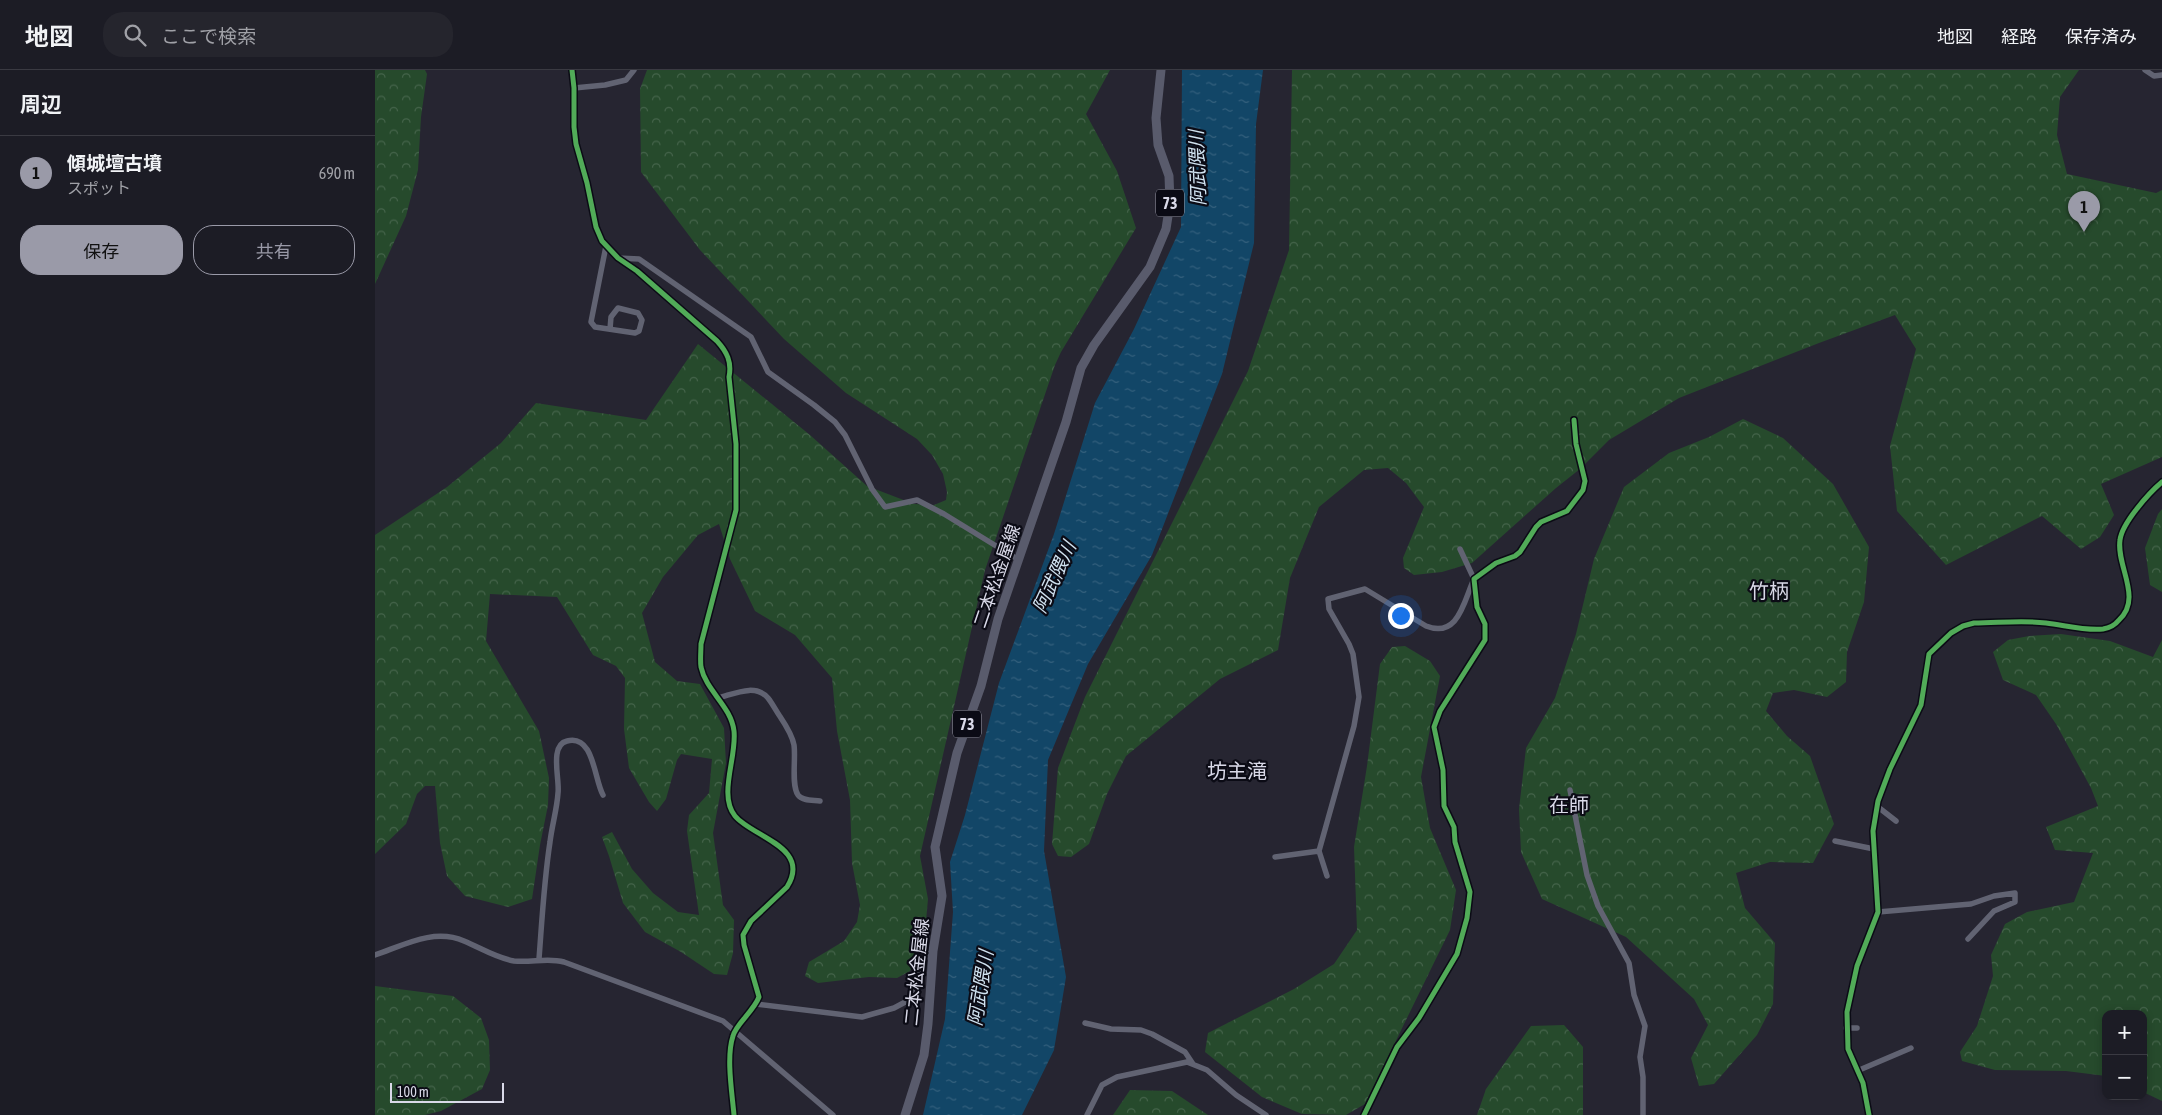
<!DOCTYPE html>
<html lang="ja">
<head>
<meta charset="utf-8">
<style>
	:root { --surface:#1c1c25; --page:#25252d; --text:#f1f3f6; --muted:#a0a1a7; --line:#3a3a42; --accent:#9a9aa8 }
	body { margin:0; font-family:"Asap Condensed","Noto Sans JP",sans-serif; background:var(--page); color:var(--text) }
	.controls { position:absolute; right:15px; bottom:15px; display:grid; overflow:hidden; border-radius:10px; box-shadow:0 2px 8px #0003 }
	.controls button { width:45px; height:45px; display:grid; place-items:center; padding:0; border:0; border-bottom:1px solid var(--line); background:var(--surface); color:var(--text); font:25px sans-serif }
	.scale { position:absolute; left:15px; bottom:12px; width:114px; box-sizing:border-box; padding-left:5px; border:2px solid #d9d9e8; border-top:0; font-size:14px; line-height:18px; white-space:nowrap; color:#d9d9e8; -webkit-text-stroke:4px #0b0b15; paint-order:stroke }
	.you { position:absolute; left:1025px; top:545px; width:18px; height:18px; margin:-12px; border:4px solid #fff; border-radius:50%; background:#1a73e8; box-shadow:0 0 0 8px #1a73e833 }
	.badge { display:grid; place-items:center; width:32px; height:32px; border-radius:50%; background:var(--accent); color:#111; font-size:16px; font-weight:700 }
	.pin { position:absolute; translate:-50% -41px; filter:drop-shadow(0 1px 2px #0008) }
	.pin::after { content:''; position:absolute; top:26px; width:18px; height:15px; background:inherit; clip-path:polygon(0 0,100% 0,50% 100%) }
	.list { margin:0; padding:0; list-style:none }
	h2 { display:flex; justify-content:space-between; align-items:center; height:65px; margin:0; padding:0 20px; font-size:21px }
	h2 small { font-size:16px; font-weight:400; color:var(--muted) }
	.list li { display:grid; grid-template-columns:32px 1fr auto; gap:15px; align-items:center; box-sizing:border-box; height:75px; padding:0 20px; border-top:1px solid var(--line) }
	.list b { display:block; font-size:19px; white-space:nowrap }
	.list p { margin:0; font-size:16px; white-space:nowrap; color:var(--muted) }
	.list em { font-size:16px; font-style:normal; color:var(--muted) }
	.actions { display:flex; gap:10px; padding:15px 20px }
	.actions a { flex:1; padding:11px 0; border:1px solid var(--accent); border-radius:20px; text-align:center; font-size:18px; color:var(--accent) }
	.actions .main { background:var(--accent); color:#111 }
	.icon { flex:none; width:28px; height:28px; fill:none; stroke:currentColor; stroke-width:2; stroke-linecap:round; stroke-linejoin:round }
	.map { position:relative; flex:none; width:1787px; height:1045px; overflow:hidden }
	header { display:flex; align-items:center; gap:30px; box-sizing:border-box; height:70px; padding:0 25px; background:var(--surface); border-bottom:1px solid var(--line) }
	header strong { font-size:24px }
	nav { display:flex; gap:28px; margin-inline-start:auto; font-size:18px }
	.search { width:350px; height:45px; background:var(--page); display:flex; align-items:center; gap:12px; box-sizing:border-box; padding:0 18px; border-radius:20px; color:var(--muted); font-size:19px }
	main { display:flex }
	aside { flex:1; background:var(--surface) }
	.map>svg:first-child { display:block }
	.forest { fill:url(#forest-crowns) }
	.water { fill:url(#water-ripples) }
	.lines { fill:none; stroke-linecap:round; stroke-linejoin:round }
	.minor { stroke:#616372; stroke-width:5.5 }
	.primary { stroke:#595b6c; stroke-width:9 }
	.cycleway-casing { stroke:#0b0b15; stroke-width:8 }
	.cycleway { stroke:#51ab58; stroke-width:5 }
	.labels { text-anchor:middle; stroke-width:4.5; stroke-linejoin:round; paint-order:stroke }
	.shield { fill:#0b0b15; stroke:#9b9ba9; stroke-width:1 }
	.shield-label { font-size:16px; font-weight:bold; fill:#d9d9e8 }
	.street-label { font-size:18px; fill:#d9d9e8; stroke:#0b0b15 }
	.water-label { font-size:19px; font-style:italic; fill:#d1e3f1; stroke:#0b0b15 }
	.quarter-label { font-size:20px; fill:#d9d9e8; stroke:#0b0b15 }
</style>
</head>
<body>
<header>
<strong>地図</strong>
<div class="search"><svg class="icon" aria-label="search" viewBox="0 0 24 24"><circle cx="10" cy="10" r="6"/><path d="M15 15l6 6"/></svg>ここで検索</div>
<nav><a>地図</a><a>経路</a><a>保存済み</a></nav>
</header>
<main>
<aside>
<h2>周辺<small></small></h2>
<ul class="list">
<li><span class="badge">1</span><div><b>傾城壇古墳</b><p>スポット</p></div><em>690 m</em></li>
</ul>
<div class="actions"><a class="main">保存</a><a>共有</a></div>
</aside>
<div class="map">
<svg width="1787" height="1045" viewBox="0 0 1787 1045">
	<defs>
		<pattern id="forest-crowns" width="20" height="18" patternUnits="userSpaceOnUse" patternTransform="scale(1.25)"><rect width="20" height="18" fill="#264a2c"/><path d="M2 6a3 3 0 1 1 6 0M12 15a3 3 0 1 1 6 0" fill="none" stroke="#45644b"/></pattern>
		<pattern id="water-ripples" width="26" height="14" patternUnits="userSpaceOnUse" patternTransform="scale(1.25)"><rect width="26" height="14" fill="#124667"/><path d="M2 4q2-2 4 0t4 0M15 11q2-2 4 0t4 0" fill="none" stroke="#34607d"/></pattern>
	</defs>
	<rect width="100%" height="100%" fill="#262531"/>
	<path class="forest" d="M0,0H50L52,4L46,47L43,100L31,146L0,214Z
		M272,0H735L711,44L742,101L761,158L686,282L680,295L610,500L545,786L553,829L551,851L545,878L535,901L522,908L494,907L443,913L430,906L434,892L469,871L482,852L485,835L477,793L475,730L462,661L457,608L420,565L380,541L355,489L344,454L323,465L288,507L267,543L280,592L302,611L325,614L349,658L351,693L338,763L348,835L359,850L358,883L352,905L339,904L306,882L270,862L248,833L234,786L227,767L237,762L257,799L278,823L303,842L324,845L312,761L314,745L334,723L337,689L306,684L302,690L291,729L282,741L274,732L254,698L249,659L250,608L241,596L218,585L182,527L115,524L111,571L164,661L174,708L173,735L165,775L157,829L133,837L90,826L72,806L65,773L60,716H50L42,724L31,754L0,784V465L72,417L126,373L161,333L271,350L323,274L435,365L492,416L539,434L559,435L571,430L572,422L568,404L557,385L542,369L471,323L409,269L325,180L266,102L265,19Z
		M917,0H1704L1685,27L1682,65L1692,104L1781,123L1787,120V387L1726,414L1739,445L1725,467L1706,479L1667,446L1571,495L1522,441L1515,376L1541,279L1520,245L1444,273L1304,328L1234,370L1205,399L1181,418L1097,493L1067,502L1039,505L1029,498L1028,488L1049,437L1031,413L1013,398L989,400L944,437L915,508L903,580L845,609L751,686L732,724L714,774L696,787L683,786L677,774L683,698L710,627L873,301L914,180Z
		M1368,349L1408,368L1458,414L1494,477L1489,532L1472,582L1471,612L1452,627L1419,620L1398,623L1391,641L1412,666L1435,686L1459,754L1438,793L1395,792L1361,803L1370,838L1400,873L1398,934L1382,965L1339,1014L1324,1016L1316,988L1333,955L1319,929L1251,867L1167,829L1146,782L1144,739L1151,678L1180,628L1201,564L1219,489L1249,417L1294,383L1334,367Z
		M1787,439V522L1775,515L1770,478L1783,444Z
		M1686,564L1735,571L1778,587L1787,570V1031L1768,1022V944H1731V1006L1691,1001L1620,1000L1587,991L1585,982L1602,956L1618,906L1616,885L1630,854L1652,842L1699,832L1718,783L1680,780L1671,757L1723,736L1716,718L1681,654L1661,625L1628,610L1618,582L1633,570L1654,566Z
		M1030,576L1055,591L1065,606L1046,707L1055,758L1081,820L1075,860L990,1034L971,1045L927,1044L887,1027L830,982L833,963L919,919L959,894L982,860L979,777L992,696L1005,594L1017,577Z
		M0,916L78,926L106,948L114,970L115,1000L107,1019L66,1041L50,1045H0Z
		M1189,955L1208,977V1045H1102L1111,1019L1156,956Z
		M755,1020L797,1021L833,1045H738Z"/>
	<path class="water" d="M807,0H888L881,54L879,173L847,304L777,485L713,594L673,690L669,781L691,907L679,980L647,1045H548L570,949L578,842L575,792L590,745L624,613L679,464L720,333L759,259L806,157Z"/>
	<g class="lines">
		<path class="minor" d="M197,0L199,18V57L201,74L212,113L221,157L227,171L243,188L262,201L342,271C352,282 357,292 354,307L361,374V440L326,574C326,581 325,590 326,597C331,621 356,636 359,661C362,687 343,725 360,746C377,767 437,777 412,817L376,851L368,865L369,875L384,927C378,942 361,954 358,966C351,987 357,1022 359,1045
			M1770,0L1779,6L1787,5
			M199,18L230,15L251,10L259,0
			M231,176L216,252L220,257L260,263L264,261L267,250L263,243L243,238L236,247L235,259
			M243,188L264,189L376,267L393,302L439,335L460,352L470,365L497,419L510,437L542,430L569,444L644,490
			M343,628C359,624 380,613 393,628C397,633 400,639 404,645C410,654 417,664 419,675C421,688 416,715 423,725C427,731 438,730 445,731
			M1195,720L1212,805L1223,836L1254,893L1259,925L1270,956L1265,987L1268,1007V1045
			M1503,737L1521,751
			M1460,771L1499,779
			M900,787L944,781
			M952,806L944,781L979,656L984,627L978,584L974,574L954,539L953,529L990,519L1051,556C1084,569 1089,530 1099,509L1085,479
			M1503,842L1596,834L1619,826L1640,823V832L1619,841L1593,869
			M0,885C29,875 59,858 89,871C106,878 121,888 139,891C157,893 172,887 189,892L348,951L458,1045
			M164,889C167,850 169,811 175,772C177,755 182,739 183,723C185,710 174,675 192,671C219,664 219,709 228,725
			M381,934L487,947L519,938L534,930C541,912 541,892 558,881
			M710,953L736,959L766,960L777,964L810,982L818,994
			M1471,958H1482
			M1482,1001L1536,978
			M712,1045L727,1015L742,1007L812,992L832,1000L861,1025L891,1045
			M989,1045L1022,977L1044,948L1082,884L1092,848L1095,822L1080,772L1079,757L1069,736L1068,700L1059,657L1065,641L1110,570V554L1102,537L1099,509L1121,493L1140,486L1145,482L1161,457L1166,452L1192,441L1208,420L1210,411L1201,374L1199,350
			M1494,1045L1488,1013L1473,979L1472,942L1482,896L1503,842L1498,761L1503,731L1515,699L1546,635L1554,584L1576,563L1588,556L1599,553C1623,553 1647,550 1671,553C1689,555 1710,561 1728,559C1735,558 1740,555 1744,550C1768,528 1741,496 1745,470C1747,453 1774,423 1787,412"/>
		<path class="primary" d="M530,1045L549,985L553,954L558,881L567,826L560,777L582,683L606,616L623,549L691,352L706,298L719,275L775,197L791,159L795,133L794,106L783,75L781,48L786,0"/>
		<defs>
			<path id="cycleway" d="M197,0L199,18V57L201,74L212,113L221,157L227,171L243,188L262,201L342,271C352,282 357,292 354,307L361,374V440L326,574C326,581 325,590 326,597C331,621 356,636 359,661C362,687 343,725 360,746C377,767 437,777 412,817L376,851L368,865L369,875L384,927C378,942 361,954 358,966C351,987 357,1022 359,1045
				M989,1045L1022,977L1044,948L1082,884L1092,848L1095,822L1080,772L1079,757L1069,736L1068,700L1059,657L1065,641L1110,570V554L1102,537L1099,509L1121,493L1140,486L1145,482L1161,457L1166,452L1192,441L1208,420L1210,411L1201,374L1199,350
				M1494,1045L1488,1013L1473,979L1472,942L1482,896L1503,842L1498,761L1503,731L1515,699L1546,635L1554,584L1576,563L1588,556L1599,553C1623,553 1647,550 1671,553C1689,555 1710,561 1728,559C1735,558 1740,555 1744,550C1768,528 1741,496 1745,470C1747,453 1774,423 1787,412"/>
		</defs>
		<use href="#cycleway" class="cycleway-casing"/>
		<use href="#cycleway" class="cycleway"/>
	</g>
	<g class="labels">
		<g class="shield">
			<rect x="781" y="119.5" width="28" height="27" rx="4"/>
			<rect x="578" y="640.5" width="28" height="27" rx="4"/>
		</g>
		<g class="shield-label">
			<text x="795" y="139">73</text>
			<text x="592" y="660">73</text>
		</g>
		<g class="street-label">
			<text transform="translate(622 506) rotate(-71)" y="6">二本松金屋線</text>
			<text transform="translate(542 902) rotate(-84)" y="6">二本松金屋線</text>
		</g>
		<g class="water-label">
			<text transform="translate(822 98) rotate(-92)" y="7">阿武隈川</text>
			<text transform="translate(679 507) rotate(-65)" y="7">阿武隈川</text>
			<text transform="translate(605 918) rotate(-81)" y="7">阿武隈川</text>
		</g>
		<g class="quarter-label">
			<text x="1394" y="528">竹柄</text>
			<text x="862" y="708">坊主滝</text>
			<text x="1194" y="742">在師</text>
		</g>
	</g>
</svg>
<div class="controls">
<button>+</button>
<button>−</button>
</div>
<div class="scale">100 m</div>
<div class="you"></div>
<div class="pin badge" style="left:1709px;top:162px">1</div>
</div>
</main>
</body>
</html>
